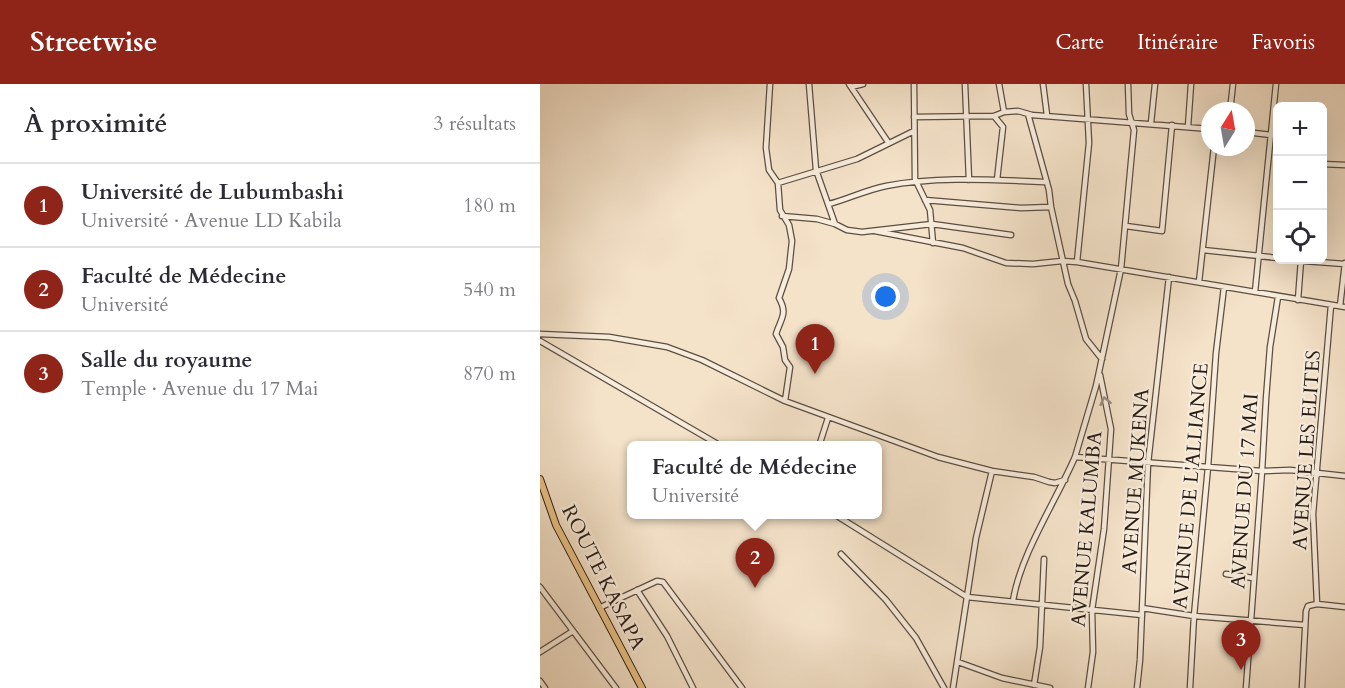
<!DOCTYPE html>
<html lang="fr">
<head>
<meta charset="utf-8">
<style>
	:root { --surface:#fff; --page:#f2f2f3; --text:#2b2b33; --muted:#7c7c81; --line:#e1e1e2; --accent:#8f2418 }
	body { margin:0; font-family:Cardo,serif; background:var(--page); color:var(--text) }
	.controls { position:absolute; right:18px; top:18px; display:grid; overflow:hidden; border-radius:9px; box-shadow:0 6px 24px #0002 }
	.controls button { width:54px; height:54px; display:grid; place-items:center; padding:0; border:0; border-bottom:2px solid var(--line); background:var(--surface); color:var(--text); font:30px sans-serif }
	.compass { position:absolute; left:661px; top:18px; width:54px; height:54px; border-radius:50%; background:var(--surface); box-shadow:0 6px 24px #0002; rotate:11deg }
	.you { position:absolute; left:346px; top:213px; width:21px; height:21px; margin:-15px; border:4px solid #fff; border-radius:50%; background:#1a73e8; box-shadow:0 0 0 9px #1a73e833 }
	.badge { display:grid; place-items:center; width:39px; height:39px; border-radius:50%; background:var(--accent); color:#fff; font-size:20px; font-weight:700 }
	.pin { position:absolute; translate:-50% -50px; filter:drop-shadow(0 2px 3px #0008) }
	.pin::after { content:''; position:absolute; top:32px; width:21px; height:18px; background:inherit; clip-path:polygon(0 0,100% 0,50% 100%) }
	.popup { position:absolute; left:87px; top:357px; width:255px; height:78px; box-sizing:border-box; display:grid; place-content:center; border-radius:9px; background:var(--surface); filter:drop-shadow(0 2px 4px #0005); font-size:20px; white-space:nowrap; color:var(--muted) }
	.popup b { font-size:22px; color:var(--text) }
	.popup::after { content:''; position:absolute; left:50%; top:100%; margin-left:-12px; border:12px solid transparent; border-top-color:var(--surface) }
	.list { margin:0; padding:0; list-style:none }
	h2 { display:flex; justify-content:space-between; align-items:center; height:78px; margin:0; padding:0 24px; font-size:26px }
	h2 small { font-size:20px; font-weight:400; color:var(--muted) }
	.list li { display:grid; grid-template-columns:39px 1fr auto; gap:18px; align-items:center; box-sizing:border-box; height:84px; padding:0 24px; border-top:2px solid var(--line) }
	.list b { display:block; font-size:22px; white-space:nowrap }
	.list p { margin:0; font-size:20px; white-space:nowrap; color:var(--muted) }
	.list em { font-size:20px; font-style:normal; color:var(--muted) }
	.icon { flex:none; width:33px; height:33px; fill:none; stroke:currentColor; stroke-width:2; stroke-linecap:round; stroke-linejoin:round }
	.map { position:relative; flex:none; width:805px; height:604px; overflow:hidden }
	header { display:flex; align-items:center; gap:36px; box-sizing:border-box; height:84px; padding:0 30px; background:var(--accent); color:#fff }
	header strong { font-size:28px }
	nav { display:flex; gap:33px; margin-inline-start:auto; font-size:21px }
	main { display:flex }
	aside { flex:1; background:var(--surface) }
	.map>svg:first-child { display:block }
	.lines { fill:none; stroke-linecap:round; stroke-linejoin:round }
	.minor-casing { stroke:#5b4e42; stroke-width:7 }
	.major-casing { stroke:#281c15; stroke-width:8 }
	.minor { stroke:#f8ecdc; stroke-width:4.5 }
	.major { stroke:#eac184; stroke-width:6 }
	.oneway { stroke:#9a8e82 }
	.labels { text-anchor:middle; stroke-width:4.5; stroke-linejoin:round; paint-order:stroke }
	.street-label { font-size:20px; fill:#281c15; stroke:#f8ecdc }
</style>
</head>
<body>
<header>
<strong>Streetwise</strong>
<nav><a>Carte</a><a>Itinéraire</a><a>Favoris</a></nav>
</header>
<main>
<aside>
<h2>À proximité<small>3 résultats</small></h2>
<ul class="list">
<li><span class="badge">1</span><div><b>Université de Lubumbashi</b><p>Université · Avenue LD Kabila</p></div><em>180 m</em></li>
<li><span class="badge">2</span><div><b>Faculté de Médecine</b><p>Université</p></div><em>540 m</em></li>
<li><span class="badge">3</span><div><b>Salle du royaume</b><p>Temple · Avenue du 17 Mai</p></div><em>870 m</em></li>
</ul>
</aside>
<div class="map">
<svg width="805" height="604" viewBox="0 0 805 604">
	<rect width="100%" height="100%" fill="#f4e2c9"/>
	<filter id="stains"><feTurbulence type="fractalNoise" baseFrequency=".00333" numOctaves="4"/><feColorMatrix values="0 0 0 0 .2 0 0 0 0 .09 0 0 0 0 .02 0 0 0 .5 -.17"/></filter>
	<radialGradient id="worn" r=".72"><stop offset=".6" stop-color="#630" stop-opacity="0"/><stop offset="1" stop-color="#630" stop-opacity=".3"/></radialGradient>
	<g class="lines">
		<defs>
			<path id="minor" d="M230,0L226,64L229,86L238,99L240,126L249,141L252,157L249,185L239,214C248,230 241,234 236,250L243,263L245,276L250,283L245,317
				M269,0L276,86L295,140
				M309,0L348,58
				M374,0L375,95L390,126L393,159
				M425,0L429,96
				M459,0L464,28L478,27L492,31L670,45
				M503,0L507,31
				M311,3L323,0
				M690,27L693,0
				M488,30L509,106L511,123L528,200L535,217L546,255L562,275
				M454,32L463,43L457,96
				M374,33L454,32L464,28
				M611,39L615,0
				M648,43L651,0
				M706,48L731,51
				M782,80L805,81
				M238,99L317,75L374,47
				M385,116L481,124L511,123
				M289,120C308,115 326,106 346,102C398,92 453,96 507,98
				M242,132L277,135L295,140L307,146L322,148L392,140L471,151
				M586,142L622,147L632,41
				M335,147L423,164L466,179L493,180L522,177L537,178L805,223
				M663,166L738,174
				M750,176L805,180
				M537,178L549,59L546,0
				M659,198L674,63
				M715,208L736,0
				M758,216L761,176
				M791,221L773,430L777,520L805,523
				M800,222L805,179
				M0,250L69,253L127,263L162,276L245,317L398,373L452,387L494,393L509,398L515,399L525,396
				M0,257L181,362
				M279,362L288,334
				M535,373L556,302L581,185L594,46L589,30L588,0
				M294,430L427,513L602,531
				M301,470L346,516L376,554L404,604
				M686,490L713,494
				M0,503L76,604
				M97,506L127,552L153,604
				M473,517C480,471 516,417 535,373L722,387L750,386L805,392
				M59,524L117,497L123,498L202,604
				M602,524L654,532L765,541
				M0,568L33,547
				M418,578L462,594L510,604
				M0,597L5,604
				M494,601L500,563L504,475
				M413,604L436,454L452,387
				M548,604L553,568L552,526L564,445L571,345L560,291
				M597,604L600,576L608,379L629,193
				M650,604L654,532L668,383L676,269L684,203
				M706,604L722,387L726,315L730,263L738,213
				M762,604L766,527L768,522L777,520"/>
			<path id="major" d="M0,395L16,441L102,604"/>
		</defs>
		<use href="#minor" class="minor-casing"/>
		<use href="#major" class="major-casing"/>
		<use href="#minor" class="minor"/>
		<use href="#major" class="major"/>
	</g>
	<defs><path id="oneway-chevron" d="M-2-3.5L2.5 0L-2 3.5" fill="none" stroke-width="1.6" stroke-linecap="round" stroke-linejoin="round" transform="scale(1.5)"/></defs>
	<use class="oneway" href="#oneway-chevron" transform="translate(565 317) rotate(-102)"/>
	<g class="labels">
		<g class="street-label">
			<text transform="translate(766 366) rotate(-86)" y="7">AVENUE LES ELITES</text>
			<text transform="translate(595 397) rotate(-86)" y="7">AVENUE MUKENA</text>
			<text transform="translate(650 402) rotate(-85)" y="7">AVENUE DE L'ALLIANCE</text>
			<text transform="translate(704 407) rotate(-86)" y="7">AVENUE DU 17 MAI</text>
			<text transform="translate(546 445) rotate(-85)" y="7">AVENUE KALUMBA</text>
			<text transform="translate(64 493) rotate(63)" y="7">ROUTE KASAPA</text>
		</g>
	</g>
	<rect width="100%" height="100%" filter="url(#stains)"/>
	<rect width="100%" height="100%" fill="url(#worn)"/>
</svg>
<div class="controls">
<button>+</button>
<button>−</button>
<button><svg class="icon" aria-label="locate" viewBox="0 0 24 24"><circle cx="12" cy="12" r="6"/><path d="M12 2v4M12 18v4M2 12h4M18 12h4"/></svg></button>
</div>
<svg class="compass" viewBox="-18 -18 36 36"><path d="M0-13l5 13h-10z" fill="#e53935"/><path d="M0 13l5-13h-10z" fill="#7c7c81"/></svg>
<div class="you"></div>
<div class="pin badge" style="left:275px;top:290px">1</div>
<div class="pin badge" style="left:215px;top:504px">2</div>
<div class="popup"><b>Faculté de Médecine</b>Université</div>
<div class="pin badge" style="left:701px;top:586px">3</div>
</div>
</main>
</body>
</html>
